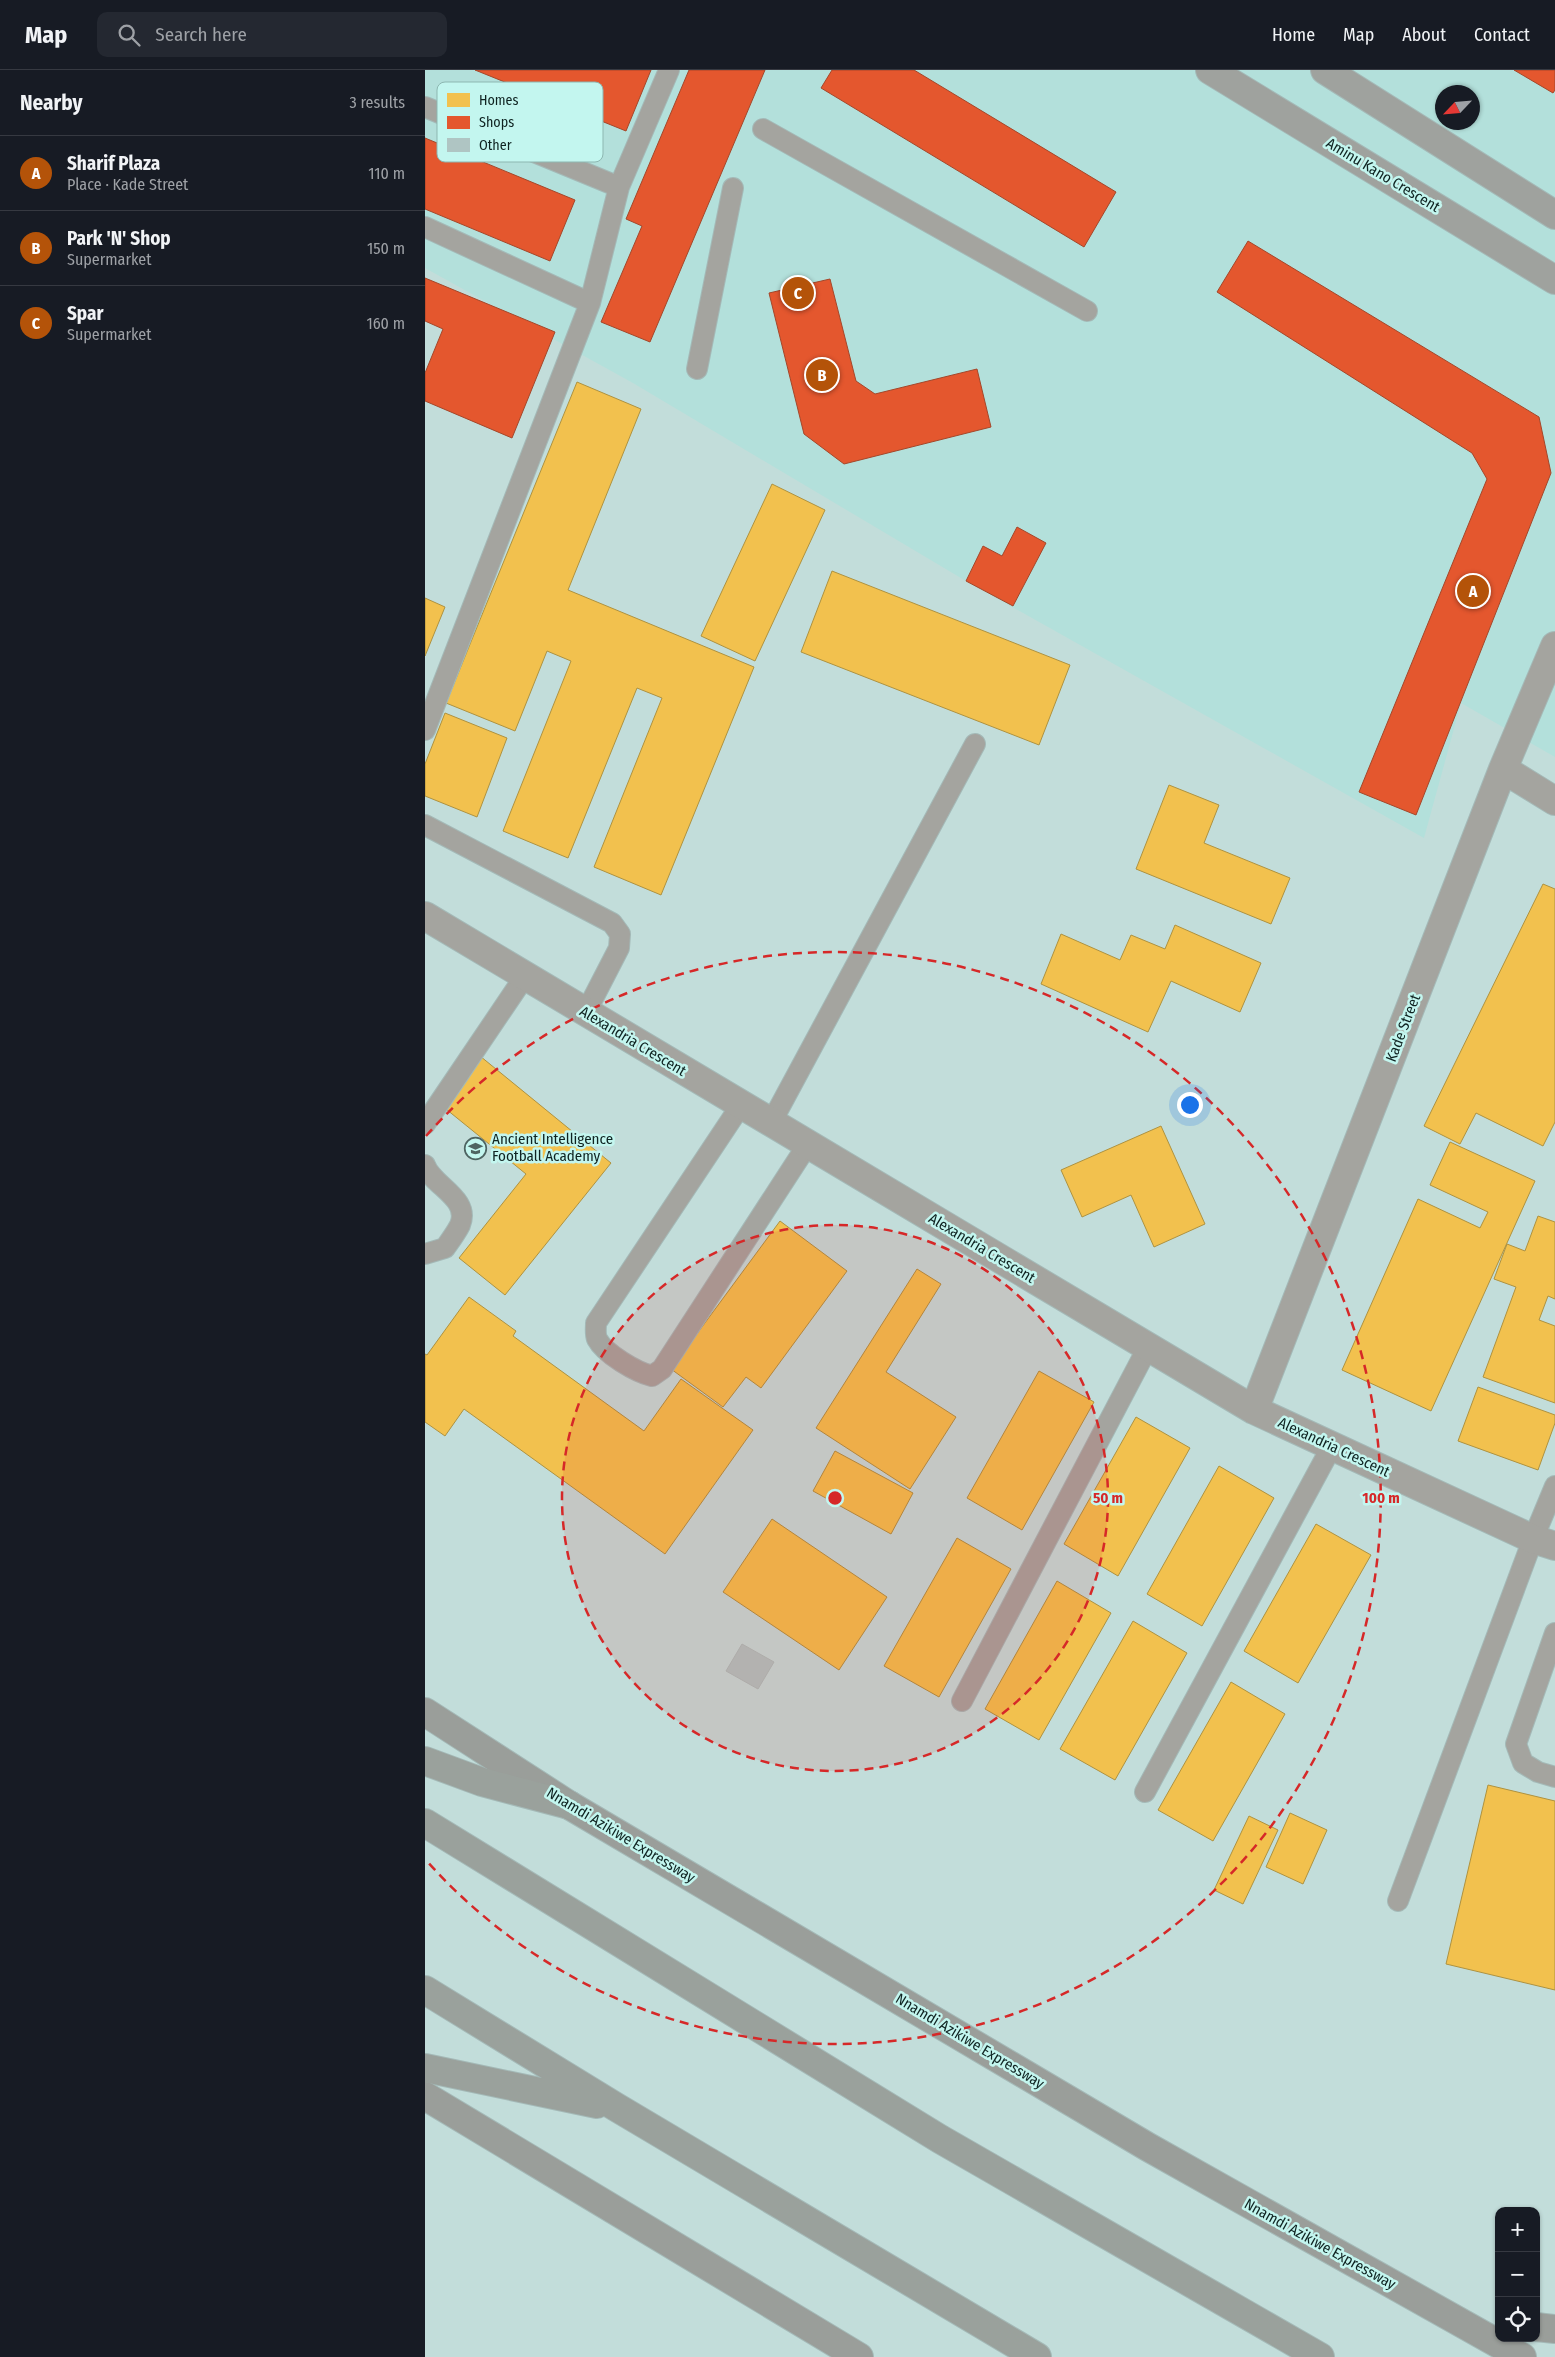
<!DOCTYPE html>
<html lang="en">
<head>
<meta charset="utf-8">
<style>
	:root { --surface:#171b24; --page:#242831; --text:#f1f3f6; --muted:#9ea1a6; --line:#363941; --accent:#b45309 }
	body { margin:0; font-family:"Fira Sans Condensed",sans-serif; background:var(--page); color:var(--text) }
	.controls { position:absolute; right:15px; bottom:15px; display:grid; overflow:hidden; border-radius:10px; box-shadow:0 1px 4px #0004 }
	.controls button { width:45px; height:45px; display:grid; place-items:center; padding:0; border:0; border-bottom:1px solid var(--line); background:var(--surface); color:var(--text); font:25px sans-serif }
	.compass { position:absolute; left:1010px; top:15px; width:45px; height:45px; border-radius:50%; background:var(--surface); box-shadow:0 1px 4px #0004; rotate:244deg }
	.you { position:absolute; left:764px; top:1034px; width:18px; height:18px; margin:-12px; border:4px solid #fff; border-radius:50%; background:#1a73e8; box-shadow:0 0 0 8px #1a73e833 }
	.badge { display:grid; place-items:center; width:32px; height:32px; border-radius:50%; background:var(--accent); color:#fff; font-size:16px; font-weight:700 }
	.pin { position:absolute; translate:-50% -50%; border:2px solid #fff; box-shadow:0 1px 5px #0006 }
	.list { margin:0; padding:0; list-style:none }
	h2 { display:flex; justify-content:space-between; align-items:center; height:65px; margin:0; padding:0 20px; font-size:21px }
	h2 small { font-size:16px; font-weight:400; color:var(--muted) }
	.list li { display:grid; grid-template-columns:32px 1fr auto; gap:15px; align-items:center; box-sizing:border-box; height:75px; padding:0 20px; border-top:1px solid var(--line) }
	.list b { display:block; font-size:19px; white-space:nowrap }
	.list p { margin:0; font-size:16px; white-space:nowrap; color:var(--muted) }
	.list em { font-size:16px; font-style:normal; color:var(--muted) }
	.icon { flex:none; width:28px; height:28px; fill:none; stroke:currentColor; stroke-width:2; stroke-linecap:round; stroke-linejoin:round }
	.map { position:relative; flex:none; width:1130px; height:2287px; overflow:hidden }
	header { display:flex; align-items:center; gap:30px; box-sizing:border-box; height:70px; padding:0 25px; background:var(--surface); border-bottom:1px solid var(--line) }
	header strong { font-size:24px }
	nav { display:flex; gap:28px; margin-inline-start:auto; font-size:18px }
	.search { width:350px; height:45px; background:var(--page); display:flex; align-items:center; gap:12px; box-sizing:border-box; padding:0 18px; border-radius:10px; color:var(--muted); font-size:19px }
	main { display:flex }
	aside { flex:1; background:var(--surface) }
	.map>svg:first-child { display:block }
	.built { fill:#b3e0db; fill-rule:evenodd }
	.homes { fill:#f2c14e; stroke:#ae9240 }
	.shops { fill:#e4572e; stroke:#a4472a }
	.building { fill:#afc5c3; stroke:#a9bfbc }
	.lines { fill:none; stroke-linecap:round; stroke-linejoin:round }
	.service-casing { stroke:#a4b9b7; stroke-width:22 }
	.minor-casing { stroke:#a4b9b7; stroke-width:30 }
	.secondary-casing { stroke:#a4b9b7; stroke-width:30 }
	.trunk-casing { stroke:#a4b9b7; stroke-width:30 }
	.motorway-casing { stroke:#a4b9b7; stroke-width:30 }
	.service { stroke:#a4a49f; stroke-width:20 }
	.minor { stroke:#a4a49f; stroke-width:28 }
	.secondary { stroke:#9fa29e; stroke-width:28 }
	.trunk { stroke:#9a9e9a; stroke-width:28 }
	.motorway { stroke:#9aa19c; stroke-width:28 }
	.ring { fill:none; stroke:#d62828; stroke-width:2.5; stroke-dasharray:9 6 }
	.labels { text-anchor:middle; stroke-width:5; stroke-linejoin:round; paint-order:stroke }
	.street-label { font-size:15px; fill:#0f2321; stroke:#c3f6ef }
	.poi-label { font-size:15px; fill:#0f2321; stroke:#c3f6ef; text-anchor:start }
	.key { fill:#c3f6ef; stroke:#8db7b1; stroke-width:1 }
	.key-label { font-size:14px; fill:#0f2321 }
	.centre { fill:#d62828; stroke:#c3f6ef; stroke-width:2.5 }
	.ring-label { font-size:15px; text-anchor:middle; font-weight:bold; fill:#d62828; stroke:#c3f6ef; stroke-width:5; stroke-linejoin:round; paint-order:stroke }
</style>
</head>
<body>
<header>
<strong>Map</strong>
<div class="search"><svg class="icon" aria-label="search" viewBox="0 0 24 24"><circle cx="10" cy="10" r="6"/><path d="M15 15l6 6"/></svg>Search here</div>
<nav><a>Home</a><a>Map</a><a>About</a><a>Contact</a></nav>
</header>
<main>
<aside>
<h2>Nearby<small>3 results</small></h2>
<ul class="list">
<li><span class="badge">A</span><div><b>Sharif Plaza</b><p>Place · Kade Street</p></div><em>110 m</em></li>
<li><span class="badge">B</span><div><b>Park 'N' Shop</b><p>Supermarket</p></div><em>150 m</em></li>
<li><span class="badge">C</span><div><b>Spar</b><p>Supermarket</p></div><em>160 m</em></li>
</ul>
</aside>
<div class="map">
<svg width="1130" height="2287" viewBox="0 0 1130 2287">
	<rect width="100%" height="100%" fill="#c2ddda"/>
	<path class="built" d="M0,0H1130V687L1036,633L999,768L541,511L208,313L0,198ZM1018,22H1048V52H1018Z"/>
	<path class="homes" d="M152,312L216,339L143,520L329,597L236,825L169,797L237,628L212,618L143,788L78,761L146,591L122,581L90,661L21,633Z
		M347,414L400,440L330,591L276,566Z
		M407,501L645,595L614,675L376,582Z
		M0,528L20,537L0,586Z
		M20,643L82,668L52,747L0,726V694Z
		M744,715L794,735L779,773L865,808L846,854L711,799Z
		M1118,814L1130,819V1052L1118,1076L1051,1043L1035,1074L999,1056Z
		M750,855L836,893L815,942L746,911L723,962L616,914L636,864L695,890L706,865L740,879Z
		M55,986L186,1093L80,1225L34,1188L101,1104L16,1035Z
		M736,1056L780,1154L729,1177L706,1125L657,1147L636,1100Z
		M1025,1072L1110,1111L1006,1341L917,1300L993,1129L1055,1158L1063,1142L1005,1115Z
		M1113,1146L1130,1152V1229L1123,1226L1114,1250L1130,1256V1333L1058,1307L1091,1217L1069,1209L1082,1174L1100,1181Z
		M355,1151L422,1201L336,1318L321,1307L298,1337L246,1299Z
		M492,1199L516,1214L461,1302L531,1347L485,1419L391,1358Z
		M44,1227L91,1261L88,1266L219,1361L256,1309L328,1360L240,1484L39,1339L20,1366L0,1352V1284L2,1285Z
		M614,1301L669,1332L597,1460L542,1428Z
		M1053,1317L1130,1345V1353L1113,1400L1033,1371Z
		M711,1347L765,1378L693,1506L639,1474Z
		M410,1381L488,1423L466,1464L388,1421Z
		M794,1396L849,1428L777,1556L722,1524Z
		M347,1449L462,1527L414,1600L298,1522Z
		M891,1454L946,1485L873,1613L819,1581Z
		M532,1468L586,1499L514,1627L459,1596Z
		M632,1511L686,1543L614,1670L560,1639Z
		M708,1551L762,1583L690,1710L635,1679Z
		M806,1612L860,1644L788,1771L733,1740Z
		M1063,1715L1130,1731V1920L1021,1894Z
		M865,1743L902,1760L878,1814L841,1797Z
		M824,1746L853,1760L818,1834L789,1820Z"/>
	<path class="shops" d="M50,0H226L201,61Z
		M264,0H340L225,272L176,252L217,156L201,149Z
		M407,0H489L691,122L659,177L396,18Z
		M1089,0H1130V20L1128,23Z
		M0,68L150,130L125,191L0,139Z
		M823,171L1114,347L1126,403L991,745L934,722L1062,409L1047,383L792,222Z
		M0,208L130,262L87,368L0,331V303L18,259L0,251Z
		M405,209L431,311L450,324L552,299L566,357L419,394L379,364L344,223Z
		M592,457L621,473L588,536L541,511L558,476L577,486Z"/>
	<path class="building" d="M317,1574L349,1592L333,1619L301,1601Z"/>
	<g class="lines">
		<defs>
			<path id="service" d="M0,37L194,117
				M338,59L662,241
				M0,157L165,233
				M272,299L308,118
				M0,660L165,233L194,117L244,0
				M0,755L187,853L195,864L194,878L161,942
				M316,1035L171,1253C171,1258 170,1264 172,1269C180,1284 211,1302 227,1306L237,1299L383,1074
				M346,1053L550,674
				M0,1054L100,906
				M0,1095C7,1116 46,1128 35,1155C31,1163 25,1171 20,1178L0,1184
				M1130,1563L1091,1674L1098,1693L1113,1702L1130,1707
				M537,1631L723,1277
				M720,1722L907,1376
				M973,1831L1108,1469L1130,1416"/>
			<path id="minor" d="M1078,699L1130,731
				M0,846L829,1340L1108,1469L1130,1476
				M829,1340L1078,699L1130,576"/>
			<path id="secondary" d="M785,0L1130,210
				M900,0L1130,145"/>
			<path id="trunk" d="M0,1642L144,1735L723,2077L1097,2287
				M0,2026L434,2287
				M1111,2257L1130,2259"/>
			<path id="motorway" d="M0,1691L57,1712L144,1735
				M0,1753L515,2069L895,2287
				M0,1920L191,2037L612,2287
				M0,1998L172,2034"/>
		</defs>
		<use href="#service" class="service-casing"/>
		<use href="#minor" class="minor-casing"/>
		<use href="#secondary" class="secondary-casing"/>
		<use href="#trunk" class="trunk-casing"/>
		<use href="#motorway" class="motorway-casing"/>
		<use href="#service" class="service"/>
		<use href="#minor" class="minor"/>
		<use href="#secondary" class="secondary"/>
		<use href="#trunk" class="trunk"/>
		<use href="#motorway" class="motorway"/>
	</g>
	<circle cx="410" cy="1428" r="273" fill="#d62828" fill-opacity=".12"/>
	<g class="ring">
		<circle cx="410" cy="1428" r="273"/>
		<path d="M1 1066A546 546 0 1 1 1 1790"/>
	</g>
	<defs>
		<symbol id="school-ring" viewBox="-11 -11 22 22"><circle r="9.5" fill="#c3f6ef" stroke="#4e6462" stroke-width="1.5"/><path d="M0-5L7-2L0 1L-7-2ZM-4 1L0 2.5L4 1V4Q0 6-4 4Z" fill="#4e6462"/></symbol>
	</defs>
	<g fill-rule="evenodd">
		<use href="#school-ring" x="38" y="1066" width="25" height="25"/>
	</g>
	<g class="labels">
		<g class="street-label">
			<text transform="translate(958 105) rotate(31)" y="5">Aminu Kano Crescent</text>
			<text transform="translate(978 958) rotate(-69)" y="5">Kade Street</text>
			<text transform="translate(208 971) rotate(31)" y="5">Alexandria Crescent</text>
			<text transform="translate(557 1178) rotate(31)" y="5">Alexandria Crescent</text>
			<text transform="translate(909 1377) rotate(25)" y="5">Alexandria Crescent</text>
			<text transform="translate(196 1765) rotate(31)" y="5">Nnamdi Azikiwe Expressway</text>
			<text transform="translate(545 1971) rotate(31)" y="5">Nnamdi Azikiwe Expressway</text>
			<text transform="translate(895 2174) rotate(29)" y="5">Nnamdi Azikiwe Expressway</text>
		</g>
		<g class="poi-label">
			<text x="67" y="1074">Ancient Intelligence<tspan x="67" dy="17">Football Academy</tspan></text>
		</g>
	</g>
	<rect x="12" y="12" width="166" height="80" rx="8" class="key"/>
	<rect x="22" y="23" width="23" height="14" fill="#f2c14e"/>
	<rect x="22" y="46" width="23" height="13" fill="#e4572e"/>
	<rect x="22" y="68" width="23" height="14" fill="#afc5c3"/>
	<g class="key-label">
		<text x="54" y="35">Homes</text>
		<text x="54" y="57">Shops</text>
		<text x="54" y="80">Other</text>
	</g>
	<circle cx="410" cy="1428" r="8" class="centre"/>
	<g class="ring-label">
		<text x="683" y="1433">50 m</text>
		<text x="956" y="1433">100 m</text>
	</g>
</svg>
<div class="controls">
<button>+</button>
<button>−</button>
<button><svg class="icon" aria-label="locate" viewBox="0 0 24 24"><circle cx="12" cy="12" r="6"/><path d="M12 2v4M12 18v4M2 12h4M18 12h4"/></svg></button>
</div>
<svg class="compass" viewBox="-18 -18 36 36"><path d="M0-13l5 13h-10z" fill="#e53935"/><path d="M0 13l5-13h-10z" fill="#9ea1a6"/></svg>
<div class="you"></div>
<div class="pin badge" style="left:1048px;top:521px">A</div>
<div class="pin badge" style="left:397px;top:305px">B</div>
<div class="pin badge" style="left:373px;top:223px">C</div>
</div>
</main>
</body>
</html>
